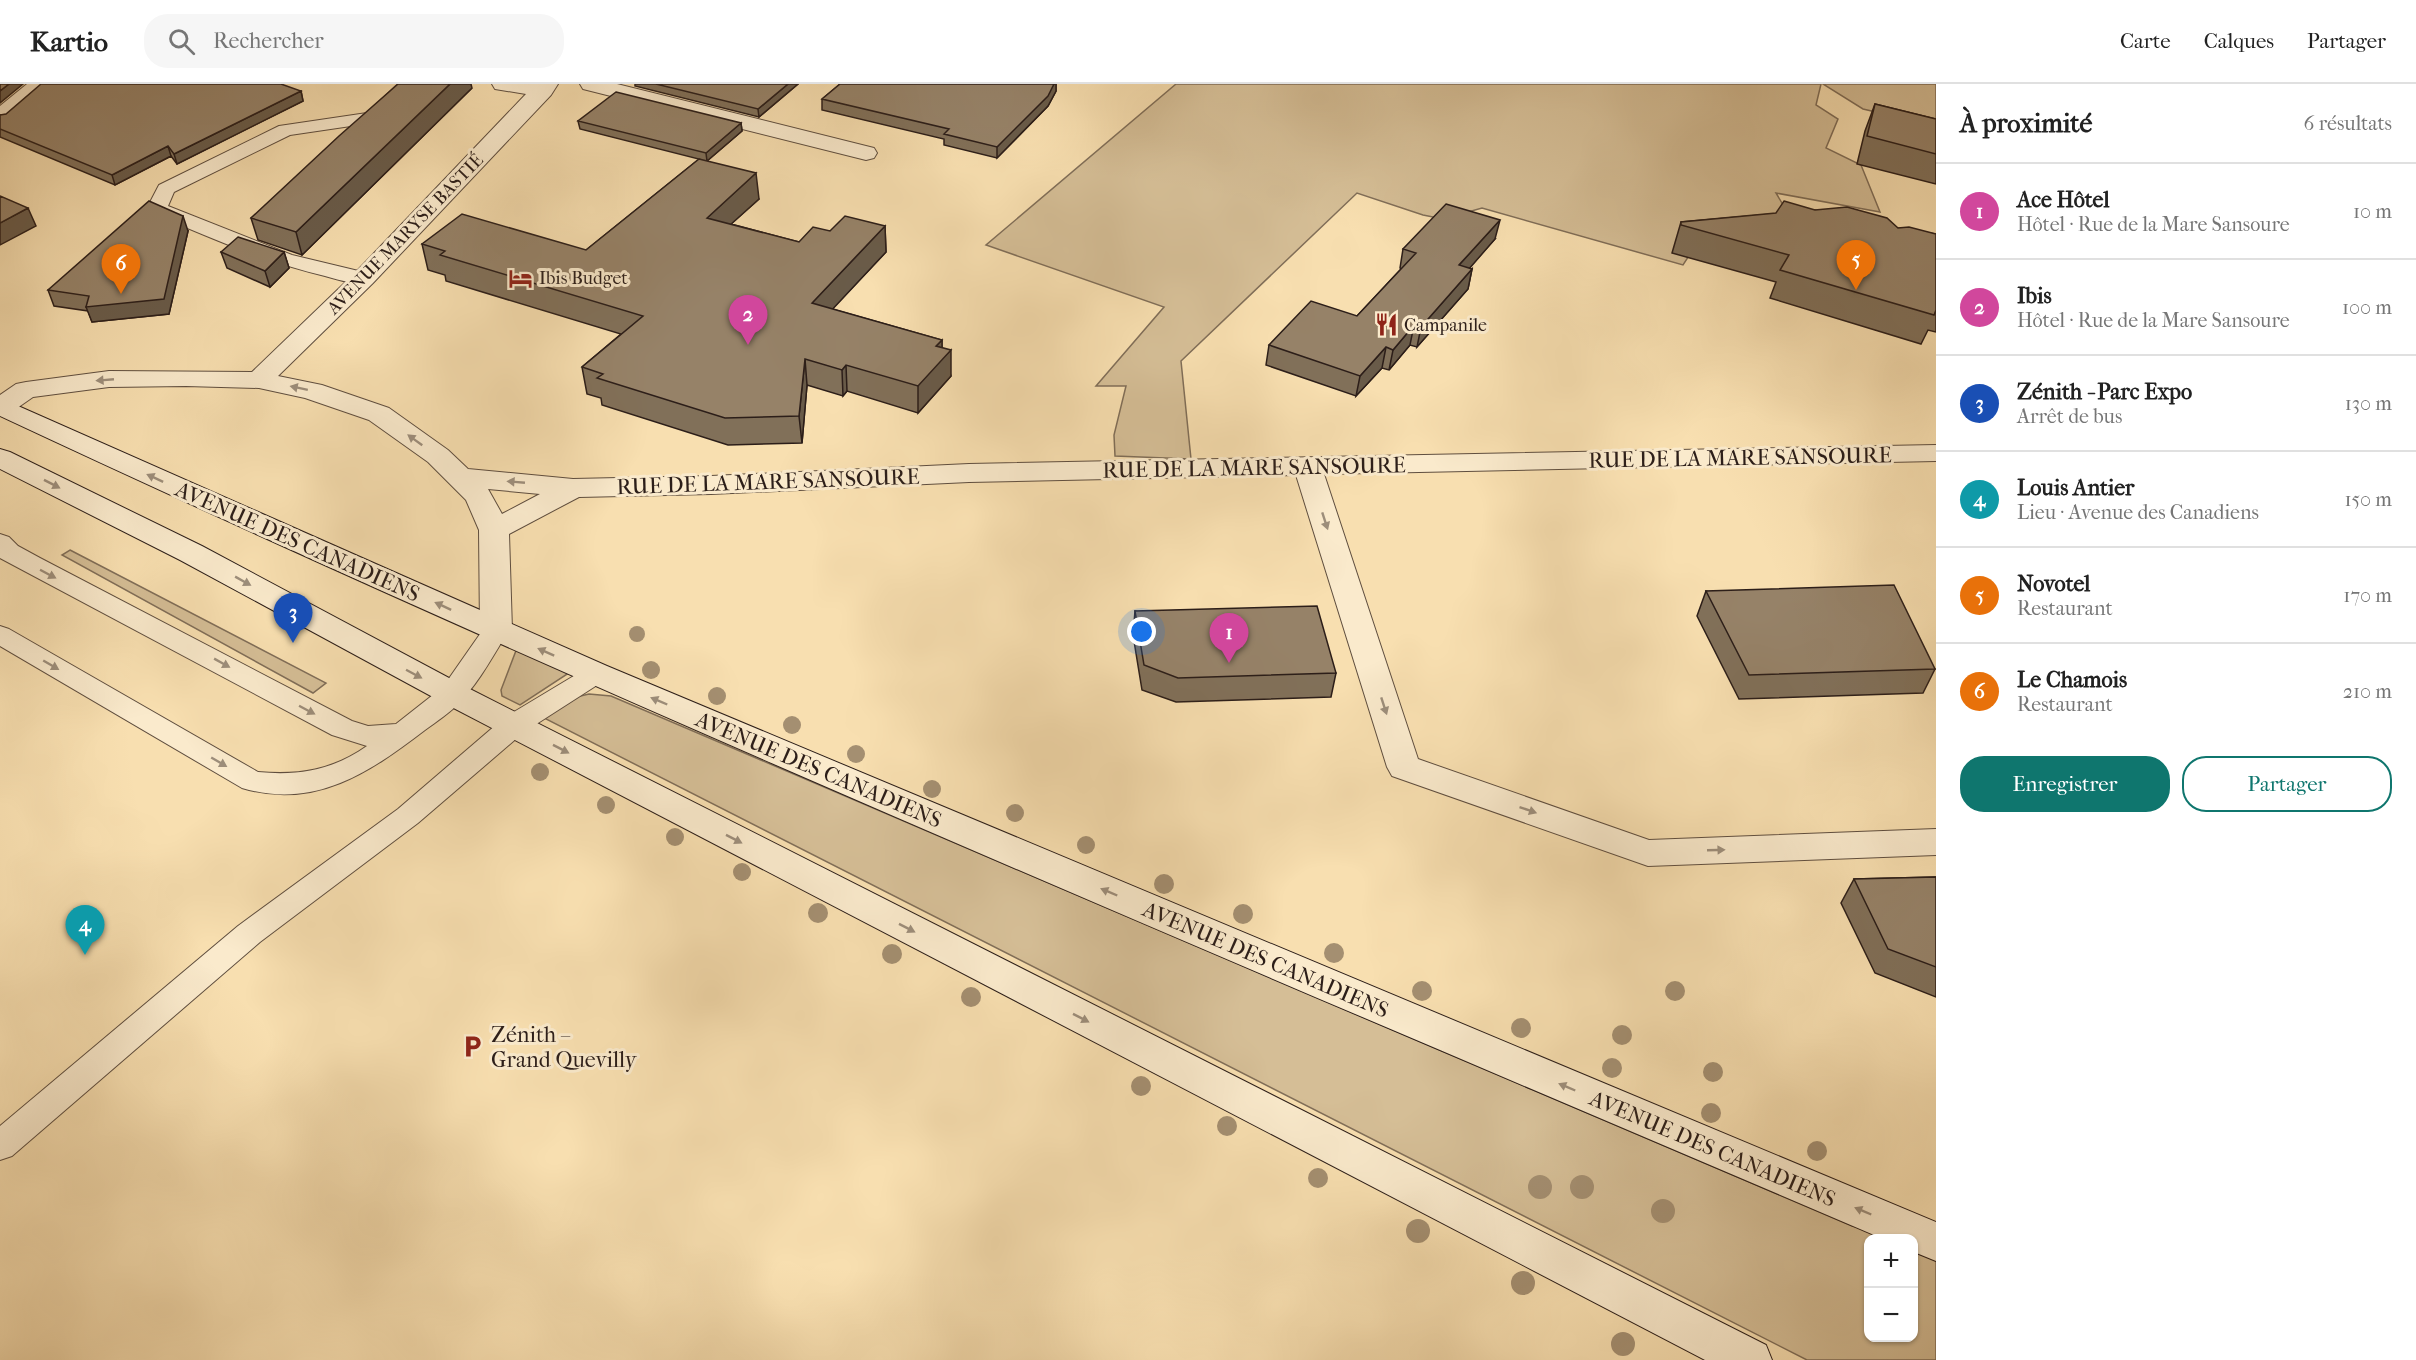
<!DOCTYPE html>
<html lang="fr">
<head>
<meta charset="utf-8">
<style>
	:root { --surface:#fff; --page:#f6f6f6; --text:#222; --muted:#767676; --line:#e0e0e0; --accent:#0f766e }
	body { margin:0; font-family:"IM FELL French Canon",serif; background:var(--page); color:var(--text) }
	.controls { position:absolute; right:18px; bottom:18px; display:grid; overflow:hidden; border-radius:12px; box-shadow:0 2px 4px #0004 }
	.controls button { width:54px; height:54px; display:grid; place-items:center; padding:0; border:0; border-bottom:2px solid var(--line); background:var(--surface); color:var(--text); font:30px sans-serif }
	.you { position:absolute; left:1142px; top:548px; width:21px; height:21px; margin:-15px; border:4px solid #fff; border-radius:50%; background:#1a73e8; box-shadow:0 0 0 9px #1a73e833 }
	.badge { display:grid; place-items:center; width:39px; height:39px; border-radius:50%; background:var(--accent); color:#fff; font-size:20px; font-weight:700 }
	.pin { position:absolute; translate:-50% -50px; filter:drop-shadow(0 2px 3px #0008) }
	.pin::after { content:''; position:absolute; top:32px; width:21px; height:18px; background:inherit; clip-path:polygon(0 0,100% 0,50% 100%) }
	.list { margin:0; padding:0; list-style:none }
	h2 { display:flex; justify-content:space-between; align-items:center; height:78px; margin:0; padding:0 24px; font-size:26px }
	h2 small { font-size:20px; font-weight:400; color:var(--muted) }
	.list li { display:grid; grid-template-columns:39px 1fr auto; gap:18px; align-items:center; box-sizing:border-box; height:96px; padding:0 24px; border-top:2px solid var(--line) }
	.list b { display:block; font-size:22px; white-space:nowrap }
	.list p { margin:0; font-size:20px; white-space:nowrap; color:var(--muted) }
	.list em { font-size:20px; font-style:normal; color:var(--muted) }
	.actions { display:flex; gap:12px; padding:18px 24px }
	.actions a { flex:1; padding:14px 0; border:2px solid var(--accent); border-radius:24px; text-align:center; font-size:21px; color:var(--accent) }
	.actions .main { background:var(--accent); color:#fff }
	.icon { flex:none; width:33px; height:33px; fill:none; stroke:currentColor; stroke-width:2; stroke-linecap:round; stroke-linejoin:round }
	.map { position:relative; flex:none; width:1936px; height:1276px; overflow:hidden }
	header { display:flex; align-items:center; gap:36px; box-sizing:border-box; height:84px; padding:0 30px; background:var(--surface); border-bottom:2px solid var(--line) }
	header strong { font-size:28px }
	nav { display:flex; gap:33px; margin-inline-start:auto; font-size:21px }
	.search { width:420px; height:54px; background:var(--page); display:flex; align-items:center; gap:15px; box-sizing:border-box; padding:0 21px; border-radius:24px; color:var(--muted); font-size:22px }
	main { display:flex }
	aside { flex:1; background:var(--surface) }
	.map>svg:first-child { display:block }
	.green { fill:#d5be96; stroke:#806e58; stroke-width:1.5 }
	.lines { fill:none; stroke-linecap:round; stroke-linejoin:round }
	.service-casing { stroke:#5f4e3f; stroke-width:2 }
	.minor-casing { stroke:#5f4e3f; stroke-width:2 }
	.secondary-casing { stroke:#2c1e19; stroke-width:2 }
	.service { fill:#faeacc; fill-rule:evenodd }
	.minor { fill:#faeacc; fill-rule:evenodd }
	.secondary { fill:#faeacc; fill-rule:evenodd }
	.tree { fill:#a48f71 }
	.wall { fill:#817059; stroke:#2c1e19; stroke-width:1.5 }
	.shaded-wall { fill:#695b49; stroke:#2c1e19; stroke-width:1.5 }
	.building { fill:#968268; stroke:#2c1e19; stroke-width:1.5 }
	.oneway { fill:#9d8e7b }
	.labels { text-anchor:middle; stroke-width:6; stroke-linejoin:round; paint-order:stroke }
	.far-street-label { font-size:18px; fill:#2c1e19; stroke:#faeacc }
	.far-poi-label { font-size:18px; fill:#2c1e19; stroke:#faeacc; text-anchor:start }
	.street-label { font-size:22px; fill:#2c1e19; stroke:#faeacc }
	.poi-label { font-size:22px; fill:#2c1e19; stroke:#faeacc; text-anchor:start }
</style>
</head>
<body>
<header>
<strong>Kartio</strong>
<div class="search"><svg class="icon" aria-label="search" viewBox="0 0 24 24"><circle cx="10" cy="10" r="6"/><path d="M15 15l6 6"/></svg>Rechercher</div>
<nav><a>Carte</a><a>Calques</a><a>Partager</a></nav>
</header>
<main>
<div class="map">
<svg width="1936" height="1276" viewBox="0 0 1936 1276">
	<rect width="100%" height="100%" fill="#f8dfb0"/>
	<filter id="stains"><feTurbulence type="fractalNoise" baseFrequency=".00333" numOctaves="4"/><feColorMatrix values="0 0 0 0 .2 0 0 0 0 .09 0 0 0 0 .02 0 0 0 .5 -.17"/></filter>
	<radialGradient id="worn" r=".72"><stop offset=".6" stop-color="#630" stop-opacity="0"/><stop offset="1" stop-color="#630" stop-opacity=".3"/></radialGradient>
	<path class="green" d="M1176,0H1821L1816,21L1838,35L1826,64L1861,81L1880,128L1776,109L1802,153L1705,147L1683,181L1482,124L1443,135L1423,131L1357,109L1181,277L1191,375L1115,372L1114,351L1126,302H1096L1164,223L986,161Z
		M1823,0H1936V42L1863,25Z
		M70,466L326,599L313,609L62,471Z
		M517,564L578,583L520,621L502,612L501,606Z
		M589,610L611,612L1852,1142L1905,1154H1868V1254H1914V1157L1936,1162V1276H1807L544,634L572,614Z"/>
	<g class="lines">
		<defs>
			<path id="service" d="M398,0H417L378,38L290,51L174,108L168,122L292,171L371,190L374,194L371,198C357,202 340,196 325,192C265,178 208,153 150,128L147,124L159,101L279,42L367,29Z
				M0,450L9,453L18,462L40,474L352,637L368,642L396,640L443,603L487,540L496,537L505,540L509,546C494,570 480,597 460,618C450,629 437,637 425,646C370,688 315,726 242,704L0,562V542L9,545L258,688C299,692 333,686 367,662L332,651L0,474Z
				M596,581L605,584L609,590L605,596L524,648L418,739L260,858L12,1072L0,1076V1042L238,842L398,725L504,634L587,584Z"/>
			<path id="minor" d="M27,0H51L8,38L0,40V22Z
				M492,0H558L551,11L373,199L278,292L322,301L389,324L448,366L468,385L573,395L711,392L969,380L1936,361V377L1324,390L1418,675L1649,756L1936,745V771L1648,782L1392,692L1387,683L1296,391L969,398L711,410L579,413L509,450L512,546L507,553L496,557L485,553L480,546L479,446L466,416L428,378L369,336L305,314L259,304L186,302L109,303L33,313L10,329L0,331V311L16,300L26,298L109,287L252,288L355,189L526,10L495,5ZM488,405L540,410L502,430Z
				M580,0H617L874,64L877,69L874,74L866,76L583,5Z"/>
			<path id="secondary" d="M0,314L607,582L1936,1138V1177L1914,1168V1154H1881C1252,885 620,622 0,332Z
				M0,365L10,368L202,462L464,602L1766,1261L1772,1276H1705L442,618L180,476L0,385Z"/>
		</defs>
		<use href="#service" class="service-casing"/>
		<use href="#minor" class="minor-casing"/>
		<use href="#secondary" class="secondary-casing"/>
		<use href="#service" class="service"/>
		<use href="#minor" class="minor"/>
		<use href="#secondary" class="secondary"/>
	</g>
	<g class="tree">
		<circle cx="637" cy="550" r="8"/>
		<circle cx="651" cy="586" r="9"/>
		<circle cx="717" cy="612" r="9"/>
		<circle cx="792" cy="641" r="9"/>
		<circle cx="856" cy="670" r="9"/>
		<circle cx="540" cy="688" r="9"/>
		<circle cx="932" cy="705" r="9"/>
		<circle cx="606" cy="721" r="9"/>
		<circle cx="1015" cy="729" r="9"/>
		<circle cx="675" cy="753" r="9"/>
		<circle cx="1086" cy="761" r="9"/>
		<circle cx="742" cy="788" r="9"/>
		<circle cx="1164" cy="800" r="10"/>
		<circle cx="818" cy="829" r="10"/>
		<circle cx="1243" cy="830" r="10"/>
		<circle cx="1334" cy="869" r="10"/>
		<circle cx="892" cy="870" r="10"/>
		<circle cx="1422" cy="907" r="10"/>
		<circle cx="1675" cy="907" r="10"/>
		<circle cx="971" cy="913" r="10"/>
		<circle cx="1521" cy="944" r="10"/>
		<circle cx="1622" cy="951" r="10"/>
		<circle cx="1612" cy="984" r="10"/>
		<circle cx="1713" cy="988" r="10"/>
		<circle cx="1141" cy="1002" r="10"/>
		<circle cx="1711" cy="1029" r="10"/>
		<circle cx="1227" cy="1042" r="10"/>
		<circle cx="1817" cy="1067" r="10"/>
		<circle cx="1318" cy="1094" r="10"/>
		<circle cx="1540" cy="1103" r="12"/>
		<circle cx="1582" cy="1103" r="12"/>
		<circle cx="1663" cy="1127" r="12"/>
		<circle cx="1418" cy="1147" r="12"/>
		<circle cx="1523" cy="1199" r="12"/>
		<circle cx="1623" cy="1260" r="12"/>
	</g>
	<path class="wall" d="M635,0H798L759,33L635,2Z
		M840,0H1056V7L1048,22L997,74L944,61V55L822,26V15Z
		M472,4L302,171L258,156L251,134Z
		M301,7L303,17L177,80L171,72L115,101L0,53V31Z
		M1875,20L1936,35V100L1857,80L1865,47Z
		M578,37L741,39L742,47L707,77L759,115L731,140L799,158L830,147L885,142L886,168L832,225L942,256V264L951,292L918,329L847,307L843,312L807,301L802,359L728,361L602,321L601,314L587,310L582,283L621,250L446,197L445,191L428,186L422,160L586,166L699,75L580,45Z
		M1815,126L1898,144L1936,150V248L1928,246L1921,260L1770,214L1776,198L1672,169L1681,138Z
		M188,147L169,230L92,238L88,227L54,222L48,206Z
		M1495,155L1469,184L1472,185L1468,205L1417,263L1410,261L1389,286L1382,284L1356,312L1266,281L1269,261L1357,232L1401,185L1400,184L1403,165Z
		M221,168H284L289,184L270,203L227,184Z
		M1706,507L1935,585L1923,609L1739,615L1697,532Z
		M1135,527L1336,589L1331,613L1176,618L1142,606L1133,551Z
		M1936,793V913L1875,889L1841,819L1854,795Z"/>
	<path class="shaded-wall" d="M9,0H23L0,19V7Z
		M450,0H471L472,4L302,171L296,148Z
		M788,0H798L759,33L758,25Z
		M1054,0H1056V7L1048,22L997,74V63Z
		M301,7L303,17L177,80L174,70Z
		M741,39L742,47L707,77L706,69Z
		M168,62L171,72L115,101L112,91Z
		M756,89L759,115L710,159L707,134Z
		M28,124L36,142L0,161V139Z
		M183,132L188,147L169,230L92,238L86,223Z
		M1500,136L1495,155L1455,201L1459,181Z
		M885,142L886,168L814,245L812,219Z
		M284,168L289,184L270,203L265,187Z
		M1472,185L1468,205L1417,263L1421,243Z
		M1414,241L1410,261L1389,286L1393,266Z
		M942,256V275L951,266V292L918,329V302L936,262Z
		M1386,263L1382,284L1356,312L1360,292Z
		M805,275L807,301L802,359L799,332Z
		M846,281L847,307L843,312L842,286Z"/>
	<path class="building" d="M0,0H9L0,7Z
		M41,0H281L301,7L174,70L168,62L112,91L0,45V31L6,30Z
		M398,0H450L296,148L251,134L339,52Z
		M656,0H788L758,25Z
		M840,0H1054L1048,12L997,63L944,50L949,45L822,15Z
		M616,8L741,39L706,69L578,37Z
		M1875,20L1936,35V70L1867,52Z
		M699,75L756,89L707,134L799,158L813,143L830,147L845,132L885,142L812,219L942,256L936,262L951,266L918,302L846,281L842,286L805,275L799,332L725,334L597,294L603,290L582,283L643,232L440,171L445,167L422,160L462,130L586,166Z
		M0,112L28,124L0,139Z
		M149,117L183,132L164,215L86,223L89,212L48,206Z
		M1784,117L1815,126L1847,123L1887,134L1898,144L1909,143L1936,150V226L1934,231L1780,186L1789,171L1681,141V138L1776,129Z
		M1446,120L1500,136L1459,181L1472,185L1421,243L1414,241L1393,266L1386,263L1360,292L1269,261L1311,217L1357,232L1416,169L1403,165Z
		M238,153L284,168L265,187L221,168Z
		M1894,501L1935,585L1749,591L1706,507Z
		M1317,522L1336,589L1178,594L1144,581L1135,527Z
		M1936,793V883L1888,865L1854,795Z"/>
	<defs><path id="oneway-solid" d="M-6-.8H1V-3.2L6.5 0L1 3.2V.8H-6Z" transform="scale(1.5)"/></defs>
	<g class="oneway">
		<use href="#oneway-solid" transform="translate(105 296) rotate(175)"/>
		<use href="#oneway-solid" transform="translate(299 304) rotate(-168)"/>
		<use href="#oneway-solid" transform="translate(415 356) rotate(-144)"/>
		<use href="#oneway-solid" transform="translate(155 394) rotate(-155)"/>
		<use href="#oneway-solid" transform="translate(516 398) rotate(-175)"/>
		<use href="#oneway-solid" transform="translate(52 400) rotate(27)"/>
		<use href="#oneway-solid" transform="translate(1325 437) rotate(72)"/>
		<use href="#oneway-solid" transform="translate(48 490) rotate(28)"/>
		<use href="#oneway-solid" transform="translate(243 497) rotate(29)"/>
		<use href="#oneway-solid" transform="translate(443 522) rotate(-155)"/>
		<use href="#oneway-solid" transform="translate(546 568) rotate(-156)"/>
		<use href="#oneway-solid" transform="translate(222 579) rotate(29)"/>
		<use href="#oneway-solid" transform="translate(51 581) rotate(30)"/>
		<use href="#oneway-solid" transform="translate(414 590) rotate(28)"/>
		<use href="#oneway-solid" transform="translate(659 617) rotate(-157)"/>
		<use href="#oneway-solid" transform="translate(1384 622) rotate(72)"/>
		<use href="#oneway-solid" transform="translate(307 626) rotate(28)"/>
		<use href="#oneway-solid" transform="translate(561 665) rotate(27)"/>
		<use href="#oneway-solid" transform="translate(219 678) rotate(30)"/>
		<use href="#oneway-solid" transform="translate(1528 726) rotate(19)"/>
		<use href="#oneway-solid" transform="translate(734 755) rotate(27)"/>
		<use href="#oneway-solid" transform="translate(1716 766) rotate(-2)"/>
		<use href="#oneway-solid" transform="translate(1109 808) rotate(-157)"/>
		<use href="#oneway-solid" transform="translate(907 844) rotate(27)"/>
		<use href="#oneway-solid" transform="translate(1081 934) rotate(27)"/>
		<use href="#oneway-solid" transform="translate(1567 1003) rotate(-157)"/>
		<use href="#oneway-solid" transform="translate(1863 1127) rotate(-157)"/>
	</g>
	<defs>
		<symbol id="hotel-bare" viewBox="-9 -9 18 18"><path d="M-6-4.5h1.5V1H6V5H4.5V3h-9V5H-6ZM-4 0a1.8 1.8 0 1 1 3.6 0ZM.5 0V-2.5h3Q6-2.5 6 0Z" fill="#8f2418" stroke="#faeacc" stroke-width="2.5" paint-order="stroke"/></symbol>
		<symbol id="restaurant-bare" viewBox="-9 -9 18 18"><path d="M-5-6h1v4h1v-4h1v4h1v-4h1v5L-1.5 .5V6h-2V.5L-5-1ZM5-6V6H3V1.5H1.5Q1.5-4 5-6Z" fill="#8f2418" stroke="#faeacc" stroke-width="2.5" paint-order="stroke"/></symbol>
		<symbol id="parking-bare" viewBox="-9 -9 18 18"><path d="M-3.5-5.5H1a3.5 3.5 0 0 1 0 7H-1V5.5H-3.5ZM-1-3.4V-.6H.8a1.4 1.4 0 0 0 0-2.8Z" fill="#8f2418" stroke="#faeacc" stroke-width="2.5" paint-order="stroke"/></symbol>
	</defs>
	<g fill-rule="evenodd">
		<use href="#hotel-bare" x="504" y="178" width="33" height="33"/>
		<use href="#restaurant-bare" x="1370" y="224" width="33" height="33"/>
		<use href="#parking-bare" x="456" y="946" width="33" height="33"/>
	</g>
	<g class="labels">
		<g class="far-street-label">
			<text transform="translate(405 150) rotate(-46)" y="6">AVENUE MARYSE BASTIÉ</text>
		</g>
		<g class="far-poi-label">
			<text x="539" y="200">Ibis Budget</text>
			<text x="1404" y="247">Campanile</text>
		</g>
		<g class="street-label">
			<text transform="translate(1740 373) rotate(-1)" y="8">RUE DE LA MARE SANSOURE</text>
			<text transform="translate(1254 383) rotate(-1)" y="8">RUE DE LA MARE SANSOURE</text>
			<text transform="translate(768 397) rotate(-2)" y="8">RUE DE LA MARE SANSOURE</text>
			<text transform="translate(298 457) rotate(24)" y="8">AVENUE DES CANADIENS</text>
			<text transform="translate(819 685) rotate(23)" y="8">AVENUE DES CANADIENS</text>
			<text transform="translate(1266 875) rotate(23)" y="8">AVENUE DES CANADIENS</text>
			<text transform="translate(1713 1064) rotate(23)" y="8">AVENUE DES CANADIENS</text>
		</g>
		<g class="poi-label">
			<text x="491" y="958">Zénith –<tspan x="491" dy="25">Grand Quevilly</tspan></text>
		</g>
	</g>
	<rect width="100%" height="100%" filter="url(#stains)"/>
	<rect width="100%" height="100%" fill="url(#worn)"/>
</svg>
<div class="controls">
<button>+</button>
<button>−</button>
</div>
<div class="you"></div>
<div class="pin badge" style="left:1229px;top:579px;background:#d1479c">1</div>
<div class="pin badge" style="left:748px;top:261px;background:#d1479c">2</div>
<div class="pin badge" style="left:293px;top:559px;background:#1a4fb4">3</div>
<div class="pin badge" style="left:85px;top:871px;background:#0f9aa8">4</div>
<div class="pin badge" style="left:1856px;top:206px;background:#e8710a">5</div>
<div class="pin badge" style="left:121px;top:210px;background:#e8710a">6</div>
</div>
<aside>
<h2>À proximité<small>6 résultats</small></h2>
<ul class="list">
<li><span class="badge" style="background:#d1479c">1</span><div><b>Ace Hôtel</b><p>Hôtel · Rue de la Mare Sansoure</p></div><em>10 m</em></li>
<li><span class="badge" style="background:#d1479c">2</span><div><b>Ibis</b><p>Hôtel · Rue de la Mare Sansoure</p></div><em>100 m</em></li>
<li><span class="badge" style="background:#1a4fb4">3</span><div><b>Zénith - Parc Expo</b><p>Arrêt de bus</p></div><em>130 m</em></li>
<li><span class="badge" style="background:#0f9aa8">4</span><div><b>Louis Antier</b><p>Lieu · Avenue des Canadiens</p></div><em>150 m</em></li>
<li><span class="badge" style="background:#e8710a">5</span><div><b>Novotel</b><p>Restaurant</p></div><em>170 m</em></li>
<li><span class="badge" style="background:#e8710a">6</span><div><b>Le Chamois</b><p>Restaurant</p></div><em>210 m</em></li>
</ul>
<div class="actions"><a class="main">Enregistrer</a><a>Partager</a></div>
</aside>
</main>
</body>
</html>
